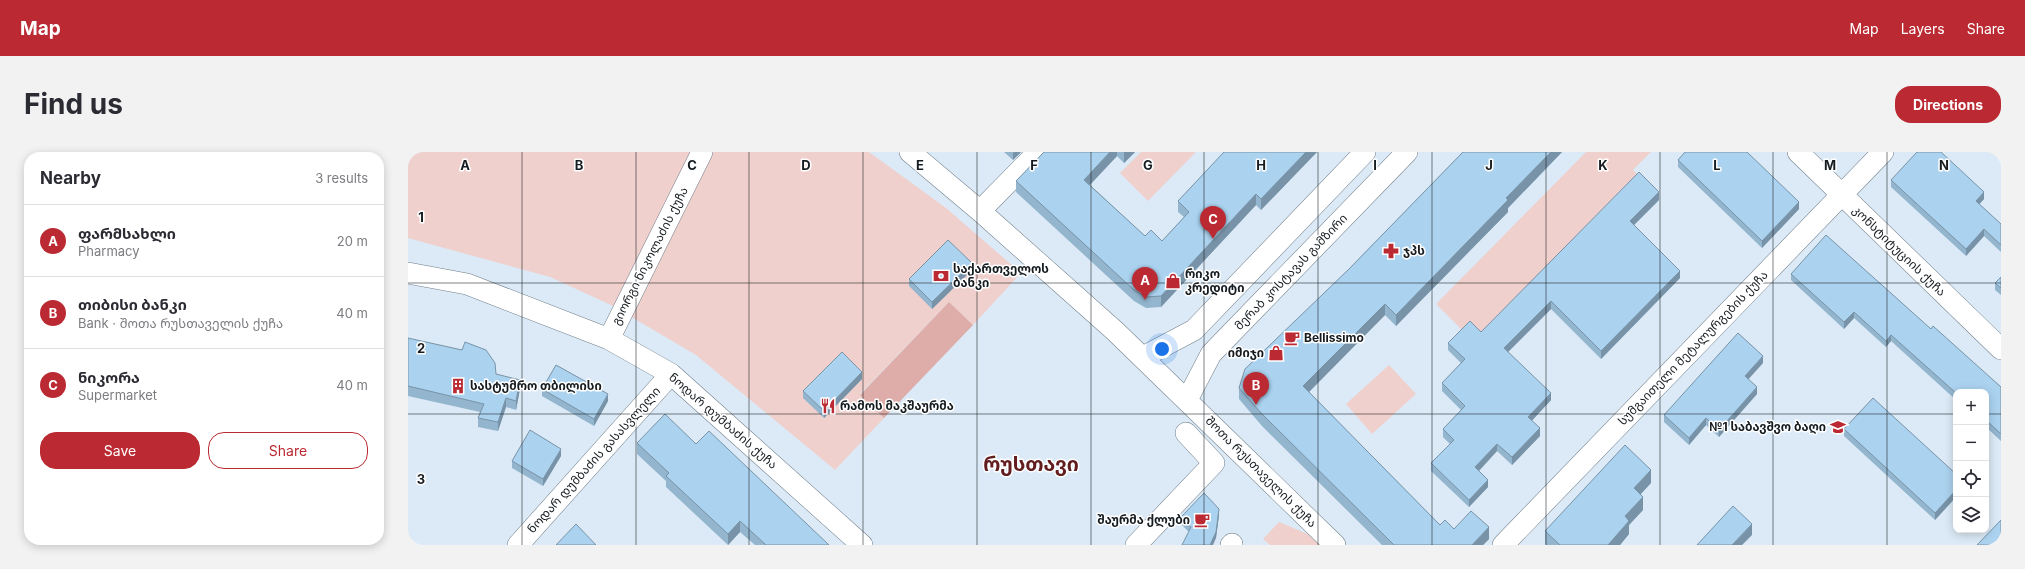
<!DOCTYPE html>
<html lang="en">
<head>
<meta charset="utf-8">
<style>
	:root { --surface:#fff; --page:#f2f2f3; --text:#2b2b33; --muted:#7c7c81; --line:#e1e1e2; --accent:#bb2a32 }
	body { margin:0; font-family:Inter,"Noto Sans Georgian",sans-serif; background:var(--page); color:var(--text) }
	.controls { position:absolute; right:12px; bottom:12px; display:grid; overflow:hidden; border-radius:8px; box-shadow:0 2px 10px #0003 }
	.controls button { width:36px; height:36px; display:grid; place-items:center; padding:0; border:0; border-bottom:1px solid var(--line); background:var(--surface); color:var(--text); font:20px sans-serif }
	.you { position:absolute; left:754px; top:197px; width:14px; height:14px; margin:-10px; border:3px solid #fff; border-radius:50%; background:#1a73e8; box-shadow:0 0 0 6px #1a73e833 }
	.badge { display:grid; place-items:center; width:26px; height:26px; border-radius:50%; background:var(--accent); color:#fff; font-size:13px; font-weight:700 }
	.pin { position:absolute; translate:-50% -33px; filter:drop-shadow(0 1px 2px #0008) }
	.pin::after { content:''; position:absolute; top:21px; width:14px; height:12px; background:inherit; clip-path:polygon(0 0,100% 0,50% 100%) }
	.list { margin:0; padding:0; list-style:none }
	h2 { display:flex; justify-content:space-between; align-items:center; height:52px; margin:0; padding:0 16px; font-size:17px }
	h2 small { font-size:13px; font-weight:400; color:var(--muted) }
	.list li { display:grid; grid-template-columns:26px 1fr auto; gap:12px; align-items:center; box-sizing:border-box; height:72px; padding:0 16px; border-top:1px solid var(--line) }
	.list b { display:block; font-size:15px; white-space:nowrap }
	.list p { margin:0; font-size:13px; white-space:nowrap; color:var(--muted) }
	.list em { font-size:13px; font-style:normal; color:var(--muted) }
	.actions { display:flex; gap:8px; padding:12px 16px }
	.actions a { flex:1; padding:9px 0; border:1px solid var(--accent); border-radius:16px; text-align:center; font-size:14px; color:var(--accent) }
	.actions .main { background:var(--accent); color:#fff }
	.icon { flex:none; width:22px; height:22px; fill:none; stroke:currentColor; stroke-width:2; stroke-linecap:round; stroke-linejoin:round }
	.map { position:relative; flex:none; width:1593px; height:393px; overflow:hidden; border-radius:16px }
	header { display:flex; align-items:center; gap:24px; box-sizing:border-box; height:56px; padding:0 20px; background:var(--accent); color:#fff }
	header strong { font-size:19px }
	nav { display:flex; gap:22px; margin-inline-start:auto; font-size:14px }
	.intro { display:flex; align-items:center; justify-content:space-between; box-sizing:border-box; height:96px; padding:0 24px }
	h1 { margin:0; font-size:28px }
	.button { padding:10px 18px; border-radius:16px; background:var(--accent); color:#fff; font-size:14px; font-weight:700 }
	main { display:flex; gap:24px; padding:0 24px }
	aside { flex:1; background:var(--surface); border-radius:16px; box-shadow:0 2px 10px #0003 }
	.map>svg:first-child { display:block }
	.green { fill:#f0d0cd }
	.water { fill:#deada9 }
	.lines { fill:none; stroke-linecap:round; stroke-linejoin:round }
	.minor-casing { stroke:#717f8a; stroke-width:22 }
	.minor { stroke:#fff; stroke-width:21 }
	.wall { fill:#93b5ce }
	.shaded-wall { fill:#7893a7 }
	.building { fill:#abd2ef; stroke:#7893a7 }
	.grid { fill:none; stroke:#151b1f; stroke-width:1; stroke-opacity:0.55 }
	.labels { text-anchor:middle; stroke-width:3; stroke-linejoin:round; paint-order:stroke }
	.poi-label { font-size:12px; font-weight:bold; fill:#151b1f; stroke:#fff; text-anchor:start }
	.street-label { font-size:12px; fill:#151b1f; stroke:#fff }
	.town-label { font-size:20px; font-weight:bold; fill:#621d1e; stroke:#fff }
	.grid-label { font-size:13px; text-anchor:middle; font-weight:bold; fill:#151b1f; stroke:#fff; stroke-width:3; stroke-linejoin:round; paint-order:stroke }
</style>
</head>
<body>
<header>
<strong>Map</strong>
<nav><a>Map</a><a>Layers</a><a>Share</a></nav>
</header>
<div class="intro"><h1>Find us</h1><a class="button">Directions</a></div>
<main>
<aside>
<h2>Nearby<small>3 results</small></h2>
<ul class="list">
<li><span class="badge">A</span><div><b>ფარმსახლი</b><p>Pharmacy</p></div><em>20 m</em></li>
<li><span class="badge">B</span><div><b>თიბისი ბანკი</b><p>Bank · შოთა რუსთაველის ქუჩა</p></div><em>40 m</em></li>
<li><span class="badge">C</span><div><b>ნიკორა</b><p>Supermarket</p></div><em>40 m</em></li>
</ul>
<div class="actions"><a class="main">Save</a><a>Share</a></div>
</aside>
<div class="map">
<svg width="1593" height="393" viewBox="0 0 1593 393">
	<rect width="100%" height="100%" fill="#dbeaf6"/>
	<path class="green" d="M0,0H461L538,56L613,121L565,173L541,150L452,242L476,266L427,318L288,203L203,153L142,125L0,86Z
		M733,0H788L740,49L712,21Z
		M1178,0H1243L1225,18L1237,30L1073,197L1028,152Z
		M981,213L1008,242L964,282L938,252Z
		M871,370L909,386L916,393H862L855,387Z"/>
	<path class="water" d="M541,150L565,173L476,266L452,243Z"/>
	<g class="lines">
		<defs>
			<path id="minor" d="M502,0L572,59L707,179L927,393
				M1390,0L1593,197
				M572,59L630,0
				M0,121L59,132L201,187L263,222L454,393
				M201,187L294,0
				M735,205L786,178L957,0
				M779,248L803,202L999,0
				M110,393L263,222
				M728,393L806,311L778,281
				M823,393L824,392
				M1095,393L1475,0"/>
		</defs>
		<use href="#minor" class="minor-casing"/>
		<use href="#minor" class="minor"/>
	</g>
	<path class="wall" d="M596,0H613L605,8Z
		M636,0H727L716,11L709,4L682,33L737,84L754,89L776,65L770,60V49L909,0L853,58L848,53L753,155L738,156L726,149L608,40V29Z
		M1055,0H1154L1100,56V60L988,174L977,163L901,240L1032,373L1081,387L1075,393H974L854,274L831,247V236L941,117Z
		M1270,8L1391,57L1354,96L1270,15Z
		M1483,28L1576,47L1571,52L1593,72V100L1576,84L1558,104L1483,35Z
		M1251,48L1226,73L1272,126L1193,207L1143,157L1100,200L1143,248L1123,269L1132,284L1104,313L1089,299L1071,319L1080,335L1061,355L1023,319V311L1042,292L1035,285V277L1053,258L1034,239V231L1053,211L1040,198V191L1073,180Z
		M564,118L524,157L501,134V127Z
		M1383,122L1523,177L1593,235V289L1578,275V240H1548V248L1483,189L1478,195L1446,166L1436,177L1383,128Z
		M1593,125V143L1587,138V131Z
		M0,186L88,222L112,237L108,258L98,255L90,279L70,275V266L72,260L0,244Z
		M1355,211L1340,227L1349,242L1311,285L1298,273L1281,293L1256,270V263Z
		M454,227L416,266L395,246V239Z
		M134,237L200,249L186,274L134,244Z
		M1436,277L1548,322V345L1527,368L1436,284Z
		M229,291L288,292L421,393H347L332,380L320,393L258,335V329L229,302Z
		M153,304L135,334L104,316V309Z
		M1243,331L1233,342L1235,358L1221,373V382L1212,393H1138L1137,392V379Z
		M811,363L808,386L780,379L773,372V365Z"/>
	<path class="shaded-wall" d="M606,0H613L605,8V1Z
		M702,0H709V4L676,39V28Z
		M716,0H727L716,11Z
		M898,0H909L853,58V47Z
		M1143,0H1154L1100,56V60L988,174V163L1098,46Z
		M1251,40V48L1222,77V69Z
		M1576,40V47L1568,56V49Z
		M848,42V53L753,155V144Z
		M1391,50V57L1354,96V89Z
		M1576,77V84L1558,104V97Z
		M564,111V118L524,157V150Z
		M1272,119V126L1193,207V199Z
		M1143,149V157L1096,204V196Z
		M977,152V163L895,246V234Z
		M1446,160V166L1436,177V170Z
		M1483,183V189L1478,195V189Z
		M1355,204V211L1337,231V224Z
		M454,220V227L416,266V259Z
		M112,228V237L108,258V249Z
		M1349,235V242L1311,285V278Z
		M1143,241V248L1120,273V265Z
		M200,242V249L186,274V267Z
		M98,246V255L90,279V270Z
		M1298,266V273L1281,293V286Z
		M1132,276V284L1104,313V305Z
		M1089,292V299L1067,323V315Z
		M153,297V304L135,334V327Z
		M1243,318V331L1226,349V336Z
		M1080,328V335L1061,355V348Z
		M1548,338V345L1527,368V361Z
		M1235,345V358L1221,373V382L1212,393H1200L1217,364Z
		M811,357V363L808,386L805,393H802Z
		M332,369V380L320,393V382Z
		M1344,372V383L1334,393H1324Z
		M1081,375V387L1075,393H1064Z"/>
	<path class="building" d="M636,0H702L676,28L737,84L743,78L754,89L781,60L770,49L816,0H898L853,47L848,42L753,144L738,145L726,138L608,29Z
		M1055,0H1143L1098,46L1100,48L988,163L977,152L895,234L1032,373L1037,368L1046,377L1063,359L1081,375L1064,393H986L854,262L831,236L837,217L941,117Z
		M1277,0H1339L1391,50L1354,89L1270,8Z
		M1509,0H1533L1576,40L1568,49L1593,72V93L1576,77L1558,97L1483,28Z
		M1231,20L1251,40L1222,69L1272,119L1193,199L1143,149L1096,196L1143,241L1120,265L1132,276L1104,305L1089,292L1067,315L1080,328L1061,348L1023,311L1046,288L1035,277L1057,254L1034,231L1057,207L1040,191L1062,169L1073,180Z
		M1418,83L1523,177L1525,174L1593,235V282L1578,268V240H1548V241L1483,183L1478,189L1446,160L1436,170L1383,122Z
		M540,88L564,111L524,150L501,127Z
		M1593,125V136L1587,131Z
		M1330,181L1355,204L1337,224L1349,235L1311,278L1298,266L1281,286L1256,263Z
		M0,186L54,198L57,190L78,198L87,211L88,222L112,228L108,249L98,246L90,270L70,266L76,252L0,234Z
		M434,200L454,220L416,259L395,239Z
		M148,213L200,242L186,267L134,237Z
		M1465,246L1548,322V338L1527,361L1436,277Z
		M257,262L288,292L301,279L421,393H358L332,369L320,382L258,324L261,321L229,291Z
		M122,278L153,297L135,327L104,309Z
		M1217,293L1243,318L1226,336L1235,345L1217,364L1221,369L1200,393H1152L1137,379Z
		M796,341L811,357L808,380L802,393H774L783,375L773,365Z
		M1325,354L1344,372L1324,393H1289Z
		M1593,368V393H1569Z
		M168,372L188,393H148Z"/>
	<path class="grid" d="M114,0V393M228,0V393M341,0V393M455,0V393M569,0V393M683,0V393M796,0V393M910,0V393M1024,0V393M1138,0V393M1252,0V393M1365,0V393M1479,0V393M0,131H1593M0,262H1548M1578,262H1593"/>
	<defs>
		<symbol id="pharmacy-bare" viewBox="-9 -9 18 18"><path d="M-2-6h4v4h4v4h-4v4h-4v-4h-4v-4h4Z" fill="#bb2a32" stroke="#fff" stroke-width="2.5" paint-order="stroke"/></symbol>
		<symbol id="bank-bare" viewBox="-9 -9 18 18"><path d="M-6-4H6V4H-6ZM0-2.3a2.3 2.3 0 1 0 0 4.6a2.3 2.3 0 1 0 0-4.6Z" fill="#bb2a32" stroke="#fff" stroke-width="2.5" paint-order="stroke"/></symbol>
		<symbol id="shop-bare" viewBox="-9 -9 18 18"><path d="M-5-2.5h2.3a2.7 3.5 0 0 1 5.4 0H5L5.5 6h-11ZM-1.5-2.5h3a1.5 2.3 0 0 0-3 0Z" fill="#bb2a32" stroke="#fff" stroke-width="2.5" paint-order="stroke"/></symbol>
		<symbol id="cafe-bare" viewBox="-9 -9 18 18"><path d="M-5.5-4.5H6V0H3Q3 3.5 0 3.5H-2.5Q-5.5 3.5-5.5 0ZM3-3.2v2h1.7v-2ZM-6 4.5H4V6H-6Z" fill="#bb2a32" stroke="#fff" stroke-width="2.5" paint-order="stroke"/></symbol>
		<symbol id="building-bare" viewBox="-9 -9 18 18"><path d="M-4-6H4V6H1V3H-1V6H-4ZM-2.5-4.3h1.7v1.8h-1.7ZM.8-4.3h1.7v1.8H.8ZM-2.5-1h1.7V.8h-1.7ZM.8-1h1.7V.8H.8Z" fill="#bb2a32" stroke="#fff" stroke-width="2.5" paint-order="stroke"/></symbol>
		<symbol id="restaurant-bare" viewBox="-9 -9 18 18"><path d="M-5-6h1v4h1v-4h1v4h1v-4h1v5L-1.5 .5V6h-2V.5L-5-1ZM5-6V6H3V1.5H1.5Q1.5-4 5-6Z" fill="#bb2a32" stroke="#fff" stroke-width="2.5" paint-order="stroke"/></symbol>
		<symbol id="school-bare" viewBox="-9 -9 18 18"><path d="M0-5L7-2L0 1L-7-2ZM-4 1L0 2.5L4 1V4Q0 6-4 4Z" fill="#bb2a32" stroke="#fff" stroke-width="2.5" paint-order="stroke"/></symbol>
	</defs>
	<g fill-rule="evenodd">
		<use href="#pharmacy-bare" x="972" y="88" width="22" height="22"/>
		<use href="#bank-bare" x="522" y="113" width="22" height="22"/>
		<use href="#shop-bare" x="754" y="118" width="22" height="22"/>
		<use href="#cafe-bare" x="873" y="175" width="22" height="22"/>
		<use href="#shop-bare" x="857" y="190" width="22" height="22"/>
		<use href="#building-bare" x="39" y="223" width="22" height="22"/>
		<use href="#restaurant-bare" x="409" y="243" width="22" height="22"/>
		<use href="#school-bare" x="1419" y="264" width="22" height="22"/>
		<use href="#cafe-bare" x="783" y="357" width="22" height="22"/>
	</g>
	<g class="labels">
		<g class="poi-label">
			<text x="995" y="103">ჯპს</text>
			<text x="545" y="121">საქართველოს<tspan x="545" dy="14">ბანკი</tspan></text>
			<text x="777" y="126">რიკო<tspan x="777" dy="14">კრედიტი</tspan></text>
			<text x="896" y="190">Bellissimo</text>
			<text x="856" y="205" text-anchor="end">იმიჯი</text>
			<text x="62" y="238">სასტუმრო თბილისი</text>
			<text x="432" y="258">რამოს მაკშაურმა</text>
			<text x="1418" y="279" text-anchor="end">№1 საბავშვო ბაღი</text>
			<text x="782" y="372" text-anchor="end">შაურმა ქლუბი</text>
		</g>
		<g class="street-label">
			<text transform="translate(1491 99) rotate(44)" y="4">კონსტიტუციის ქუჩა</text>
			<text transform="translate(242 104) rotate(-63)" y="4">გიორგი ნიკოლაძის ქუჩა</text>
			<text transform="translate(883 120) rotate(-46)" y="4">მერაბ კოსტავას გამზირი</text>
			<text transform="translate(1285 196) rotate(-46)" y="4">სუმგაითელი მეტალურგების ქუჩა</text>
			<text transform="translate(315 269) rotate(41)" y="4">ნოდარ დუმბაძის ქუჩა</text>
			<text transform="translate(186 308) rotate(-48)" y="4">ნოდარ დუმბაძის გასასვლელი</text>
			<text transform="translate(853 320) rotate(45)" y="4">შოთა რუსთაველის ქუჩა</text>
		</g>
		<g class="town-label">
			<text x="623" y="319">რუსთავი</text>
		</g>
	</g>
	<g class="grid-label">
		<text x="57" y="18">A</text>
		<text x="171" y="18">B</text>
		<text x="284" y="18">C</text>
		<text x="398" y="18">D</text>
		<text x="512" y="18">E</text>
		<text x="626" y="18">F</text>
		<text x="740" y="18">G</text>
		<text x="853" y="18">H</text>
		<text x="967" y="18">I</text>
		<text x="1081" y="18">J</text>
		<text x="1195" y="18">K</text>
		<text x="1309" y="18">L</text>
		<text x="1422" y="18">M</text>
		<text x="1536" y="18">N</text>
		<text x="13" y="70">1</text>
		<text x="13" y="201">2</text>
		<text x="13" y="332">3</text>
	</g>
</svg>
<div class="controls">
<button>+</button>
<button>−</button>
<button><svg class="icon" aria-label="locate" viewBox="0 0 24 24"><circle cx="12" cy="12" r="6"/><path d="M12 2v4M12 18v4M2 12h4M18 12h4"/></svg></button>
<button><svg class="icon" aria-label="layers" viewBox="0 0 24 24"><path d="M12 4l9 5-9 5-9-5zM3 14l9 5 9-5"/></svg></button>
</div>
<div class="you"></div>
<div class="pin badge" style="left:737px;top:148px">A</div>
<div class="pin badge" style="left:848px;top:253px">B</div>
<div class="pin badge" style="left:805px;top:87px">C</div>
</div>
</main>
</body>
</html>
